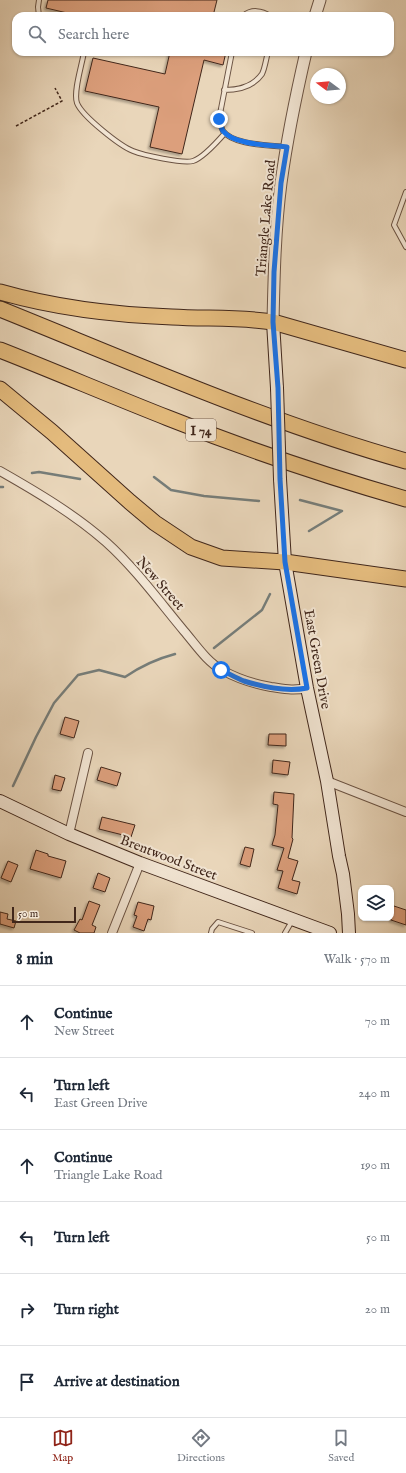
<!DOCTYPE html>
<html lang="en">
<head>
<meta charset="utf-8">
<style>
	:root { --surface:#fff; --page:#f6f6f7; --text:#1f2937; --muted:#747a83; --line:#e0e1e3; --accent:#8f2418 }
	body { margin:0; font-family:"IM FELL English",serif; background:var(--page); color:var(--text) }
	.controls { position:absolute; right:12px; bottom:12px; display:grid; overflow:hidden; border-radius:8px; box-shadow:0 1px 3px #0004 }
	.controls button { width:36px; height:36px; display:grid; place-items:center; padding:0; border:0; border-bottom:1px solid var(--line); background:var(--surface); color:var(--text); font:20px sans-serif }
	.compass { position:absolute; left:310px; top:68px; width:36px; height:36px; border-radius:50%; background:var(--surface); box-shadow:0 1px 3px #0004; rotate:286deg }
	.scale { position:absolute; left:12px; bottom:10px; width:64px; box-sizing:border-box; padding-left:4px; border:2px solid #41271b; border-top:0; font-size:11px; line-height:14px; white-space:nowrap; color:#41271b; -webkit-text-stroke:3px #f1e4d2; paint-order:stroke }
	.stop { position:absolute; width:12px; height:12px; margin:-9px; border:3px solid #1a73e8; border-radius:50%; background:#fff }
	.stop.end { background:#1a73e8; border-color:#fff; box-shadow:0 1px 4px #0008 }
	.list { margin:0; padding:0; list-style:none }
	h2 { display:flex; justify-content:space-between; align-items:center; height:52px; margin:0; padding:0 16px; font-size:17px }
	h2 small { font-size:13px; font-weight:400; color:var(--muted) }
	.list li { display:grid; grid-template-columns:26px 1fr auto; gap:12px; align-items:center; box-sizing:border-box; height:72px; padding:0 16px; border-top:1px solid var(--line) }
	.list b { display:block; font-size:15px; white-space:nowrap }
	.list p { margin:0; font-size:13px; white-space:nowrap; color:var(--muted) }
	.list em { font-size:13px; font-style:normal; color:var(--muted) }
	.icon { flex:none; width:22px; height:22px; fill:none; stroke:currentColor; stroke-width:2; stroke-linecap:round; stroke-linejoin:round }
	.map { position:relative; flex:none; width:406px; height:933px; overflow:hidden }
	.search { position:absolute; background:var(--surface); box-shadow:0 1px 3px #0004; left:12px; right:12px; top:12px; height:44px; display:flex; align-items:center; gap:10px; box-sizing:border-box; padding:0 14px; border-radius:12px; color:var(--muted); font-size:15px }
	.sheet { height:484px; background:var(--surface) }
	nav { display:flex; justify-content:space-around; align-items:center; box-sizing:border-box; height:56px; border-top:1px solid var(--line); background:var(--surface); font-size:11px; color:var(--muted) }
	nav a { display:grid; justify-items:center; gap:2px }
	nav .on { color:var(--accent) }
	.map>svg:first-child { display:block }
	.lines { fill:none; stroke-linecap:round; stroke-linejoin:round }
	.stream { stroke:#767d79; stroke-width:2.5 }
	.building { fill:#dc9f7c; stroke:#41271b; filter:url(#shadow) }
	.service-casing { stroke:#6b5343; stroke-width:6 }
	.minor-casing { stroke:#6b5343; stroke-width:10 }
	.tertiary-casing { stroke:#6b5343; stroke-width:13 }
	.secondary-casing { stroke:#41271b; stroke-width:14 }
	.motorway-casing { stroke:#41271b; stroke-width:17 }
	.path { stroke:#41271b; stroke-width:1.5; stroke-dasharray:3 2; stroke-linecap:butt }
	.service { stroke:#f1e4d2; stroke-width:4 }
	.minor { stroke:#f1e4d2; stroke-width:8 }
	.tertiary { stroke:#f1e4d2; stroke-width:11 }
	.secondary { stroke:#f1e4d2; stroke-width:12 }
	.motorway { stroke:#e4bb7d; stroke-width:15 }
	.secondary-bridge-casing { stroke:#41271b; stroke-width:14; stroke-linecap:butt }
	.secondary-bridge { stroke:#f1e4d2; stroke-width:12 }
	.route { stroke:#1a73e8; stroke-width:5 }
	.labels { text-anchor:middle; stroke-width:4; stroke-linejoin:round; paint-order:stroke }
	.shield { fill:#f1e4d2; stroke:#766052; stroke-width:1 }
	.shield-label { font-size:13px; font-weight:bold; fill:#41271b }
	.street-label { font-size:14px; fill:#41271b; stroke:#f1e4d2 }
</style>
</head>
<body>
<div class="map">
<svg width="406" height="933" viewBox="0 0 406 933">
	<defs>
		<filter id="shadow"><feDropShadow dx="-2" dy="2" stdDeviation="1" flood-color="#0004"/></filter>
	</defs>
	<rect width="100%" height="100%" fill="#e9d6ba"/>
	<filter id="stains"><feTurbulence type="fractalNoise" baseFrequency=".005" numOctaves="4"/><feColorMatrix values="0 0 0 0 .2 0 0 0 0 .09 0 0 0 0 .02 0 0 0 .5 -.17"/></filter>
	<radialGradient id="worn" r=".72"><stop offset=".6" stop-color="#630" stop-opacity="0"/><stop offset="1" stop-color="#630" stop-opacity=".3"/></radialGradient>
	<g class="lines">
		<path class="stream" d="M32,473L39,472L80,479
			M154,477L171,490L204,496L259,501
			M0,487H3
			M300,500L342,511
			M309,531L342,511
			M214,648L262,610L270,594
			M13,786L36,737L54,703L78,675L99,670L125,677C141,666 156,659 175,654"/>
	</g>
	<path class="building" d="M48,0H217L213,16H80L46,8Z
		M170,52H226L223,65L204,60L182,154L150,147L159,107L85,91L93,58L165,74Z
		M65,717L79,721L74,738L60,734Z
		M269,734H286V746L268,745Z
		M273,760L290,762L288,775L272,773Z
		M101,767L121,773L117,786L97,780Z
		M55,775L65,778L61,791L52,789Z
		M274,792L294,794L292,838L293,839L288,858L298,861L292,880L300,882L297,894L278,888L283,871L277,870L284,848L272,845L275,835L278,805L273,804Z
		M102,817L135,825L131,837L99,829Z
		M245,847L254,849L250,867L240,864Z
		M36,850L48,854V856L66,861L61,878L30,869Z
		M8,861L18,865L11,882L1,878Z
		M98,873L110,878L105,892L93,888Z
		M89,901L100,905L92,925L96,927L94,933H80L74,930L80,919L82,920Z
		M138,902L154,906L151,920L148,919L144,931L133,927L137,916L134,915Z
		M391,905L406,910V925L391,920Z
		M0,912L8,914L7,919L16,921L14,928L0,924Z"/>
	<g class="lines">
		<defs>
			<path id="service" d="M39,16L38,7L39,0
				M243,16C251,9 262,10 270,16
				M84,52C82,65 73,92 77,103C82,116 120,146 133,151C143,155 183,164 193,161C203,158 218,141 225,133
				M232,52L219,119C220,123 221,127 223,131C233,145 268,145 285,147
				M224,90C239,90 253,87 262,74C265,68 266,59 268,52
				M406,192L394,225L406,247
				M211,933L212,929L218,922L252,933
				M285,933L292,921"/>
			<path id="minor" d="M0,471C37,492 74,514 106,542C135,568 159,601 184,631C196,645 207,662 222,670C238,679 254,684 271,687C285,689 293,691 307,688
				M327,781L406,812
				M69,834L88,753
				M112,933L140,863"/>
			<path id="tertiary" d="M315,16L320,0
				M273,322C274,276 275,229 281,183C287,139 296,95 306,52"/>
			<path id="secondary" d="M273,322L277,388
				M280,479L285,562L307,688L327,781L339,856L343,874L348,914L349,933
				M0,801L69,834L140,863L330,933"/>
			<path id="motorway" d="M0,292C56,308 114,315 172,317C206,319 240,317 273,322L406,360
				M0,309C134,363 267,422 406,461
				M0,350C56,372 112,396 168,418C246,449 325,476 406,499
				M0,389L52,432L130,502L155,523L191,547L222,558L285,562L406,579"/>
		</defs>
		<use href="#service" class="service-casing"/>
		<use href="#minor" class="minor-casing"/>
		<use href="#tertiary" class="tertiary-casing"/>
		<use href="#secondary" class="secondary-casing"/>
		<use href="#motorway" class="motorway-casing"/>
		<path class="path" d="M16,126L62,101L55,88"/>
		<use href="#service" class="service"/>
		<use href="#minor" class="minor"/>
		<use href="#tertiary" class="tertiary"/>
		<use href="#secondary" class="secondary"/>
		<use href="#motorway" class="motorway"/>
		<defs>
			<path id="secondary-bridge" d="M277,388L280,479"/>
		</defs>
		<use href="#secondary-bridge" class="secondary-bridge-casing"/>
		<use href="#secondary-bridge" class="secondary-bridge"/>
	</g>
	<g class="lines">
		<path class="route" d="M219,119C220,123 221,128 223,131C234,145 270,145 287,147L281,183L274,272L273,322L278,388L280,479L285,562L307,688C287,692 263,687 244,681C236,678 228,673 221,670"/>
	</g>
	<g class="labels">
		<rect class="shield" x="186" y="419" width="30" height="22" rx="3"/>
		<g class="shield-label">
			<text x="201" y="435">I 74</text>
		</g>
		<g class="street-label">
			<text transform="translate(265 218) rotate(-85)" y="5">Triangle Lake Road</text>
			<text transform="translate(161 583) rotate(49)" y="5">New Street</text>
			<text transform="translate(318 659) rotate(80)" y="5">East Green Drive</text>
			<text transform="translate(169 857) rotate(21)" y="5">Brentwood Street</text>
		</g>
	</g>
	<rect width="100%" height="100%" filter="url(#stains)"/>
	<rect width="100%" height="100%" fill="url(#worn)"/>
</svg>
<div class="controls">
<button><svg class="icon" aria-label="layers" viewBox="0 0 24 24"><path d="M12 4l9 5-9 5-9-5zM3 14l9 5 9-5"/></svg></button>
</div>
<svg class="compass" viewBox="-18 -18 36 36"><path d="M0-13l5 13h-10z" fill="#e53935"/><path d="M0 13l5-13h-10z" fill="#747a83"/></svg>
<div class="scale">50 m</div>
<div class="stop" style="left:221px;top:670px"></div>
<div class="stop end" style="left:219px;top:119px"></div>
<div class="search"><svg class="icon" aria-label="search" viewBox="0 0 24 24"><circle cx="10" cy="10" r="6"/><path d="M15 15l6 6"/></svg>Search here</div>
</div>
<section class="sheet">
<h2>8 min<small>Walk · 570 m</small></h2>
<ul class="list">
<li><svg class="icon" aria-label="ahead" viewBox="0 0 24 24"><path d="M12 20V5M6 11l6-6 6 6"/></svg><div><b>Continue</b><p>New Street</p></div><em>70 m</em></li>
<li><svg class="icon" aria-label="left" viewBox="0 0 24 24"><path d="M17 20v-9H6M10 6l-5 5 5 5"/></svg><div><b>Turn left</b><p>East Green Drive</p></div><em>240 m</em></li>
<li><svg class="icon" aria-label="ahead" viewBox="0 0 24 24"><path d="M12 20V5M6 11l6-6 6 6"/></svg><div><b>Continue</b><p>Triangle Lake Road</p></div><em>190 m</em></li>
<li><svg class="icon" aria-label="left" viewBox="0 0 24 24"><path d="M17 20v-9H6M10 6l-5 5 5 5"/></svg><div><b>Turn left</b></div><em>50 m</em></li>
<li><svg class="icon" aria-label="right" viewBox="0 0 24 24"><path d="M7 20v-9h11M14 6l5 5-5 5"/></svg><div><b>Turn right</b></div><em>20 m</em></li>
<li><svg class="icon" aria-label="arrive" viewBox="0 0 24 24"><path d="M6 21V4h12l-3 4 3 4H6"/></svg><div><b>Arrive at destination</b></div></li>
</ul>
</section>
<nav>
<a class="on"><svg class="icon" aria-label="map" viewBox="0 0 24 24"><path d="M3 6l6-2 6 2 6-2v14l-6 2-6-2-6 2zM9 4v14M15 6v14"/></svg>Map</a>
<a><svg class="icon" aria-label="directions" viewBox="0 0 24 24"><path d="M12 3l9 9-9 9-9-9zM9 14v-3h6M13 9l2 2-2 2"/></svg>Directions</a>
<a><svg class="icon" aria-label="saved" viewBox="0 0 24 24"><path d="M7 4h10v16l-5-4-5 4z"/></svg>Saved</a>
</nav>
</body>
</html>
